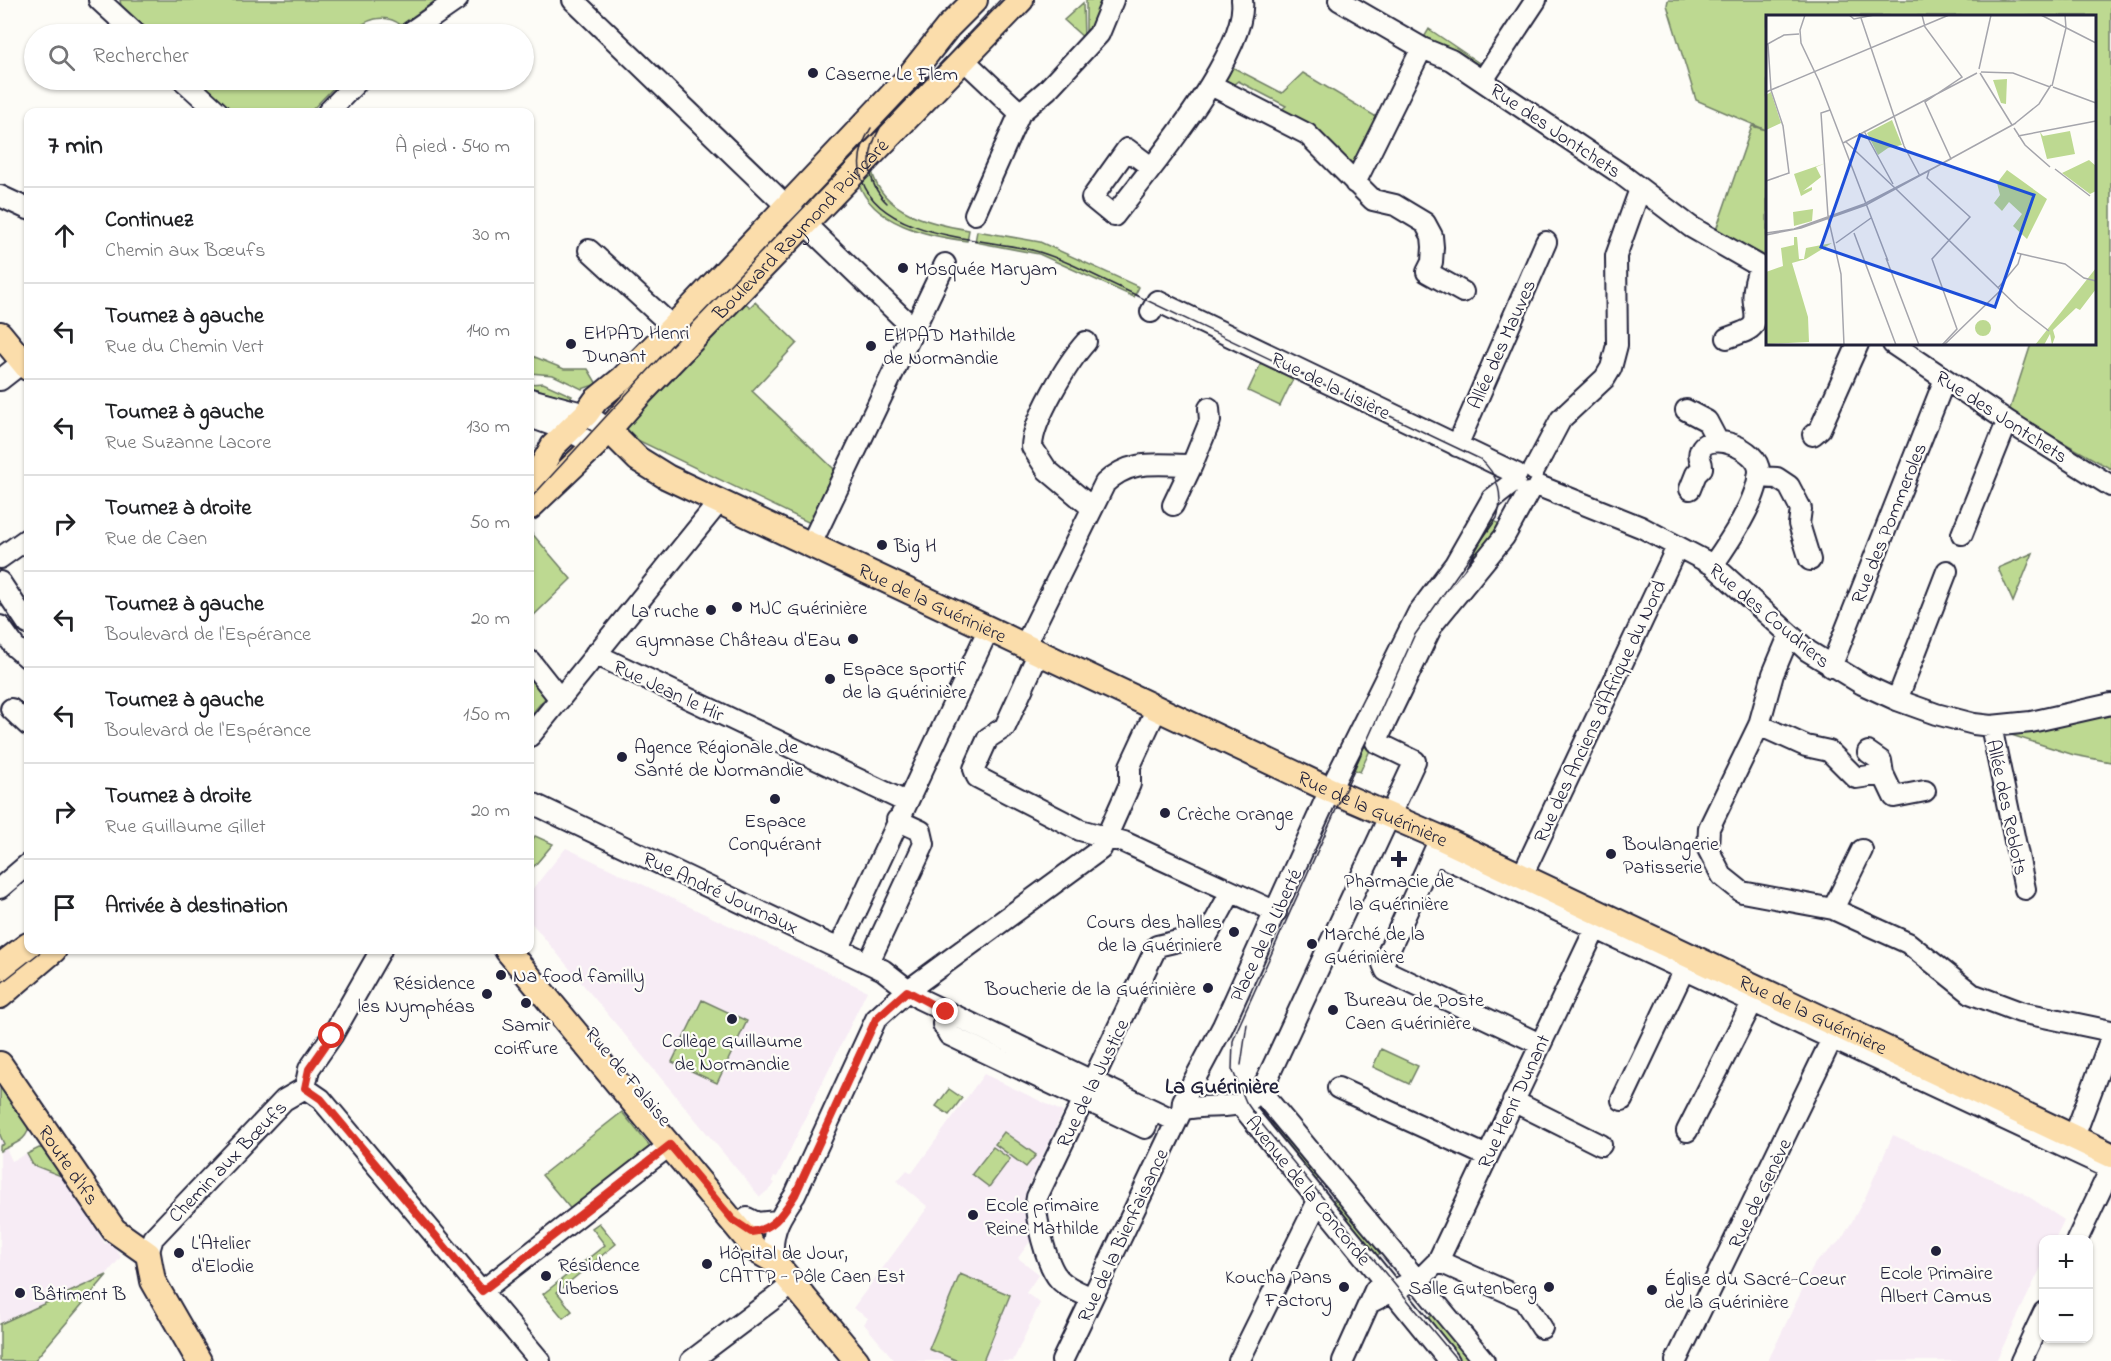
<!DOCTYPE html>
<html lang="fr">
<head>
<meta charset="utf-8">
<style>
	:root { --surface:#fff; --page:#f2f2f2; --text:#202124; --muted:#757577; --line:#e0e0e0 }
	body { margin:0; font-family:"Indie Flower",sans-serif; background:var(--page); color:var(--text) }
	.controls { position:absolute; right:18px; bottom:18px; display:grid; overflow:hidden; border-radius:12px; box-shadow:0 2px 4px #0004 }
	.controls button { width:54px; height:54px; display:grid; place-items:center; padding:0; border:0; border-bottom:2px solid var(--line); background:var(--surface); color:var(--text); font:30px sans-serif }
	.stop { position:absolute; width:18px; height:18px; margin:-14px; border:4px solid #d93025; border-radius:50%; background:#fff }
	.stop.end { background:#d93025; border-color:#fff; box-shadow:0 2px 6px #0008 }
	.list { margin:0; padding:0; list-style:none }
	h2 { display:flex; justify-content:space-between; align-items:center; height:78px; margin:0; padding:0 24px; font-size:26px }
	h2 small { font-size:20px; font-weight:400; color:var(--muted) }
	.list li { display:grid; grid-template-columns:39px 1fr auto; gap:18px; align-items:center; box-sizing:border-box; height:96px; padding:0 24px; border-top:2px solid var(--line) }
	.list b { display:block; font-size:22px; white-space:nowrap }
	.list p { margin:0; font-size:20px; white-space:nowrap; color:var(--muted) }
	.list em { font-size:20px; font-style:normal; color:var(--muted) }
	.icon { flex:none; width:33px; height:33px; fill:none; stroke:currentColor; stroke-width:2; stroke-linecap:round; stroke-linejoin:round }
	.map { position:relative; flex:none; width:2111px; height:1361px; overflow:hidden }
	.search { position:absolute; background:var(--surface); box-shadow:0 2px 4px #0004; left:24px; top:24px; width:510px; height:66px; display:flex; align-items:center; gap:15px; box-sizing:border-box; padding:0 21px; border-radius:33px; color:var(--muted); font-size:22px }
	.panel { position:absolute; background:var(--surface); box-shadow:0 2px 4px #0004; left:24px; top:108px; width:510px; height:846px; border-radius:12px }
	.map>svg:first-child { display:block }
	.built { fill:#f7ecf5 }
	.green { fill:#bdd991; stroke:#707e66; stroke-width:1.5 }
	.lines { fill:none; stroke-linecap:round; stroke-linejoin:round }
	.minor-casing { stroke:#22223b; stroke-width:24 }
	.major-casing { stroke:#22223b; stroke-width:28 }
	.minor { stroke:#fdfcf7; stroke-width:20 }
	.major { stroke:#fbddab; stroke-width:24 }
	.tram { stroke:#22223b; stroke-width:1.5 }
	.route { stroke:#d93025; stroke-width:8 }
	.poi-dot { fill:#22223b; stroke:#fdfcf7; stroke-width:2 }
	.labels { text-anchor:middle; stroke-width:4.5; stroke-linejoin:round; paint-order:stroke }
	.poi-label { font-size:20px; fill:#22223b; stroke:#fdfcf7; text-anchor:start }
	.street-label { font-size:20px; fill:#22223b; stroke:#fdfcf7 }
	.quarter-label { font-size:22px; font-weight:bold; fill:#22223b; stroke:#fdfcf7 }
	.inset-road { fill:none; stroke:#a5a5ac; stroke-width:1.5 }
	.view { fill:#1d4ed8; fill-opacity:0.15; stroke:#1d4ed8; stroke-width:3 }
	.inset-edge { fill:none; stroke:#22223b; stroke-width:3 }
</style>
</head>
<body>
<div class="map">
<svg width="2111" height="1361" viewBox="0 0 2111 1361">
	<rect width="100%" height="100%" fill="#fdfcf7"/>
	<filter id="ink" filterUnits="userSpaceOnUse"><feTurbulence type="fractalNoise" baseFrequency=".0167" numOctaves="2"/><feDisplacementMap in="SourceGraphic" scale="12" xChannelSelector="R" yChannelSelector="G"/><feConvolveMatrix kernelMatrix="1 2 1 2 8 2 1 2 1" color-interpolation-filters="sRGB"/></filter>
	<g filter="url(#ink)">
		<path class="built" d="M566,848L867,991L777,1177L774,1176L772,1181L775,1183L773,1186L760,1197L530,921V892Z
			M984,1074L1063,1112L1027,1188L1023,1207L1031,1240L1018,1258L1039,1274L1026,1293L1040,1303L1013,1361H895L864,1324L868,1318L853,1308L928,1207L897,1181L907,1170L912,1173Z
			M0,1082L30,1131L26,1137L6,1148L12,1161L39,1148L47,1149L101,1229L98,1233L105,1244L110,1241L121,1257L34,1361H0Z
			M1893,1135L2023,1193L2064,1220L2055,1239L2044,1240L2043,1263L1996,1361H1768L1815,1263L1842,1239L1864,1200Z"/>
		<path class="green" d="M120,0H436L401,25C385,12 364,19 352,34H151L121,6Z
			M1086,0H1106L1086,41Z
			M1668,0H2111V469L2009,412L2031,344H2094V16H1768L1767,257L1716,230L1752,126L1766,130L1696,100L1667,5Z
			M1083,3L1084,38L1064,20Z
			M1429,29L1485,67L1480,68L1442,46L1423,39Z
			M1230,60L1232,67L1282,93L1303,73L1380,119L1359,169L1278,113L1286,106L1238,81L1229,88L1223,76Z
			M198,80H341L310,112H233Z
			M872,171C882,213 932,224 969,230L967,241C928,236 873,225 858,182Z
			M977,231L1040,242L1139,287L1134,297L1039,254L975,242Z
			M743,301L750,307L755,302L797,343L752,391L834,469L810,523L625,434L623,426Z
			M530,355L564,369H588L597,384L582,389L553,375L530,373Z
			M1263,359L1295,375L1280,406L1248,391Z
			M543,383L572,396L570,399L530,387V384Z
			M1488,517L1504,527L1415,653L1360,772L1346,766L1405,647Z
			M530,531L571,579L530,619Z
			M2033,553L2013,602L1998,568Z
			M531,679L546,697L530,716V681Z
			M2111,712V762L2074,755L2005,733Z
			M535,836L553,844L530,871V843Z
			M702,1000L747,1021L717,1083L672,1062Z
			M1381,1049L1418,1066L1409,1084L1373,1067Z
			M0,1082L28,1123C31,1140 13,1144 0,1151V1146L4,1144L0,1135Z
			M949,1089L962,1098L949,1115L936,1106Z
			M622,1112L654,1151L574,1213L542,1175Z
			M1274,1116L1328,1181L1324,1184L1319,1178L1310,1185L1261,1127Z
			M1004,1132L1036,1155L1026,1167L995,1144Z
			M993,1147L1010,1159L989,1187L972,1174Z
			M39,1148L47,1149L66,1178L33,1165L27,1154Z
			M1336,1198H1339L1385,1249L1372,1260L1327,1205Z
			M599,1223L616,1244L557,1292L572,1311L563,1318L543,1294L605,1245L592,1228Z
			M960,1274L1010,1295L983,1361H958L929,1349Z
			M107,1275L34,1361H0V1324Z
			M1437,1311L1478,1361H1455L1423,1322Z"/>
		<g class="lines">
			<defs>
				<path id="minor" d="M99,0L136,34
					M573,0L914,329
					M1339,0L1422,48L1451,60L1621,174L1691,227L1768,271
					M408,34L457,0
					M964,60L1020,113
					M183,80L218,112
					M1483,80L1536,0
					M1211,85L1307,134L1373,200L1395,205L1425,223L1432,236L1433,247L1432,262L1427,272L1463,292
					M328,112L359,80
					M1151,167L1127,149L1092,198L1114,216C1147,174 1249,51 1242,0
					M1355,183L1422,48
					M0,196L28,209
					M975,214L1020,113L1047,90L1099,34L1113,0
					M589,250L673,327
					M1151,312L1157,301L1517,474
					M1727,338C1751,329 1759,330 1754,304C1752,291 1755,279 1760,267
					M1086,342C1068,362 1032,421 1032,447L1047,470L1091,507
					M1893,344L2009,422L2111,486
					M0,380L23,362
					M530,399L586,414L609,430
					M1686,410L1707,421L1717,440
					M530,417L569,431L595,445
					M1813,435L1820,429L1858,344
					M1457,446L1546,242
					M1534,470L1561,419L1605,378L1611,368L1617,345L1616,256L1640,189
					M1758,477L1777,478L1789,486L1801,509L1799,524L1810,560
					M1539,486L1641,527L1713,565L1808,651L1862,684L1897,700L1936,714L1974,724L1991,726L2031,722L2111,704
					M1690,489L1696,474L1702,468C1703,461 1697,458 1700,451C1708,429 1759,449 1759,471C1758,500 1729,542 1713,565
					M1173,505L1192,465
					M1962,534L2003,432L2009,422
					M811,544L945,264
					M0,558L27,539
					M0,582L28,624
					M0,626L15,647L28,658
					M1789,636L1773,674L1759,725L1709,828L1708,849L1722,876L1742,892L1833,909L1908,943L1972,994L2020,1012L2111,1031
					M1025,645L1105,483C1132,458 1157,465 1192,465L1210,421L1209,408
					M1039,652L1005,727L988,738L974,769L977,777L1080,830L1124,842L1276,912
					M595,654L906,802
					M530,661L560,699
					M1831,667L1945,379
					M1897,700L1947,571
					M11,709L28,725
					M1759,725L1806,746L1829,751L1856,778L1883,774L1894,797L1925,791
					M1991,726L2025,889
					M530,736L719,502
					M1868,752L1881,761L1883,774
					M530,802L883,970L920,999L1176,1121
					M1438,843L1383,964L1386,971L1540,1044
					M1434,853L2111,1169
					M1522,876L1677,547
					M0,888L28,864
					M1833,909L1862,850
					M839,948L989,628
					M869,962L924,844L921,831L897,820
					M946,1012L943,1024L949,1035L1145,1128L1153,1110
					M305,1088L321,1099L540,1361
					M305,1088L309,1069L332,1036L381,950
					M1338,1088L1487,1156
					M1261,1092L1415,761L1376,742L1433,624L1504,537L1528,493
					M1261,1092L1484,1361
					M1622,1100L1689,959
					M1513,1101L1601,1145
					M1240,1104L1449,1361
					M1182,1110C1204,1103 1232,1111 1251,1099
					M1687,1131L1758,991
					M2074,1137L2111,1038
					M747,1218L757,1223L777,1221
					M2077,1240L2111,1168
					M773,1252C772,1228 782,1214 795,1195L876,1019L907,991L1101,849L1130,784V766L1157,708
					M148,1254L153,1238L284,1100L305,1088
					M1438,1261L1523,1299L1542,1328
					M482,1291L670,1145
					M1092,1298C1081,1293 1067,1288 1059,1279C1047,1266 1033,1214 1037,1197L1157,946L1208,934L1231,892
					M1371,1302L1423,1276L1438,1261L1601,917
					M691,1361L793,1284
					M1062,1361L1182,1110L1183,1101L1223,1026L1330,790L1418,613L1455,564L1492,499L1515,481
					M1239,1361L1318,1201
					M1343,1361L1375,1290
					M1676,1361L1828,1047L1831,1025
					M2021,1361L2044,1312"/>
				<g id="major">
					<path d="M0,334L28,368"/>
					<path id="s1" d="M609,430L638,459L667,477L1330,790L1441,838L2111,1155"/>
					<path d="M530,481L539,471L553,446L586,414L596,400L623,378L673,327L906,80L948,27L975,0"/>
					<path id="s2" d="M530,507L595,445L641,393L1021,0"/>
					<path d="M507,950L757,1251L774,1261L857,1361"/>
					<path d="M0,966L28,945"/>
					<path d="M0,996L54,950"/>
					<path id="s3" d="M0,1064L114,1230L148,1254L153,1281L199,1361"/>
				</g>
			</defs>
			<use href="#minor" class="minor-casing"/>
			<use href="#major" class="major-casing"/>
			<use href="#minor" class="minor"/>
			<use href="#major" class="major"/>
			<path class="tram" d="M871,128C861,144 856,161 862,180C881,237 978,238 1027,249C1044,252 1059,259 1075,266L1480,459C1498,474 1504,496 1497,518L1414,636L1238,1028L1233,1041L1232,1069L1246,1102L1260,1122L1458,1361
				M880,128C866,152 865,182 887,203
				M876,132L1000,0
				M530,499L669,348L861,148
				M0,984L43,950
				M1241,1065L1247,1024"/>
		</g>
	</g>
	<g class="lines" filter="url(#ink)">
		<path class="route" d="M332,1036L309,1069L305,1088L321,1099L482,1291L670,1145L733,1220L751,1232C774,1229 783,1213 795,1195L876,1019L907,991L946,1012"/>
	</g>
	<g class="poi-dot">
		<circle cx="813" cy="73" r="6"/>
		<circle cx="903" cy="268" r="6"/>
		<circle cx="571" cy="344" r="6"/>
		<circle cx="871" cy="346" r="6"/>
		<circle cx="882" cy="545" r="6"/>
		<circle cx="737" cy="607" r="6"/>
		<circle cx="711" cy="610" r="6"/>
		<circle cx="853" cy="639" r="6"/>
		<circle cx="830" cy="679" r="6"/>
		<circle cx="622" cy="757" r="6"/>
		<circle cx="775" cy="799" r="6"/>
		<circle cx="1165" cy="813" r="6"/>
		<circle cx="1611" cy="854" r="6"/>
		<path d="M1396 850h6v6h6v6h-6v6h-6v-6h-6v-6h6z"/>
		<circle cx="1234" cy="932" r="6"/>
		<circle cx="1312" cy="944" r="6"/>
		<circle cx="501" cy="975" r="6"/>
		<circle cx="1208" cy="988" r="6"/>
		<circle cx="487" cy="994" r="6"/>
		<circle cx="526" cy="1003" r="6"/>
		<circle cx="1333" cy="1010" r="6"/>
		<circle cx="732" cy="1019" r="6"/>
		<circle cx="973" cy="1215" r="6"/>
		<circle cx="1936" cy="1251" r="6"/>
		<circle cx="179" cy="1253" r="6"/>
		<circle cx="707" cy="1264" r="6"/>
		<circle cx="546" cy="1276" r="6"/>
		<circle cx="1344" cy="1287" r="6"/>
		<circle cx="1549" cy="1287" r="6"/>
		<circle cx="1652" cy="1290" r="6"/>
		<circle cx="20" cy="1293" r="6"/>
	</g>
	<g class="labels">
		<g class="poi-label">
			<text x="825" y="80">Caserne Le Flem</text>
			<text x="915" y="275">Mosquée Maryam</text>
			<text x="583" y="339">EHPAD Henri<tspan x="583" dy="23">Dunant</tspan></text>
			<text x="883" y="341">EHPAD Mathilde<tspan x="883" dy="23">de Normandie</tspan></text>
			<text x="894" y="552">Big H</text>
			<text x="749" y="614">MJC Guérinière</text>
			<text x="699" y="617" text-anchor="end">La ruche</text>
			<text x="841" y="646" text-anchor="end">Gymnase Château d'Eau</text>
			<text x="842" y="675">Espace sportif<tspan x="842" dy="23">de la Guérinière</tspan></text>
			<text x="634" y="753">Agence Régionale de<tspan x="634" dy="23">Santé de Normandie</tspan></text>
			<text x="1177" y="820">Crèche Orange</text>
			<text x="775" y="827" text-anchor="middle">Espace<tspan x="775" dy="23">Conquérant</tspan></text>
			<text x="1623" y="850">Boulangerie<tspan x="1623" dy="23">Patisserie</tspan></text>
			<text x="1399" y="887" text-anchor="middle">Pharmacie de<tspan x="1399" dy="23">la Guérinière</tspan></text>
			<text x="1222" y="928" text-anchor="end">Cours des halles<tspan x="1222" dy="23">de la Guériniere</tspan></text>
			<text x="1324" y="940">Marché de la<tspan x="1324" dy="23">Guérinière</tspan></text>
			<text x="513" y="982">Na food familly</text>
			<text x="475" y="989" text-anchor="end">Résidence<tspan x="475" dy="23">les Nymphéas</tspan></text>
			<text x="1196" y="995" text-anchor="end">Boucherie de la Guérinière</text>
			<text x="1345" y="1006">Bureau de Poste<tspan x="1345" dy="23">Caen Guérinière</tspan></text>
			<text x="526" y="1031" text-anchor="middle">Samir<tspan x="526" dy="23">coiffure</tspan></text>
			<text x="732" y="1047" text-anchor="middle">Collège Guillaume<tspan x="732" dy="23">de Normandie</tspan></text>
			<text x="985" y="1211">Ecole primaire<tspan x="985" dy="23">Reine Mathilde</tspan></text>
			<text x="191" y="1249">L'Atelier<tspan x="191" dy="23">d'Elodie</tspan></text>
			<text x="719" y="1259">Hôpital de Jour,<tspan x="719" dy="23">CATTP - Pôle Caen Est</tspan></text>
			<text x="558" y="1271">Résidence<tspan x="558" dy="23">Liberios</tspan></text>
			<text x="1936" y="1279" text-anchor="middle">Ecole Primaire<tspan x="1936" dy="23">Albert Camus</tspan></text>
			<text x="1332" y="1283" text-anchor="end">Koucha Pans<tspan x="1332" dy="23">Factory</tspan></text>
			<text x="1664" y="1285">Église du Sacré-Coeur<tspan x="1664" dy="23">de la Guérinière</tspan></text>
			<text x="1537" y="1294" text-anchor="end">Salle Gutenberg</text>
			<text x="32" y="1300">Bâtiment B</text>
		</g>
		<g class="street-label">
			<text transform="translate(1556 130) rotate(34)" y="7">Rue des Jontchets</text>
			<text dy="7" stroke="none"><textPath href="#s2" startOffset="388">Boulevard Raymond Poincaré</textPath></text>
			<text transform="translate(1501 344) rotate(-66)" y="7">Allée des Mauves</text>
			<text transform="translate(1331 385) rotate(26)" y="7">Rue de la Lisière</text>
			<text transform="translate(2002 416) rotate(33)" y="7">Rue des Jontchets</text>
			<text transform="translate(1888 523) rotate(-68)" y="7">Rue des Pommeroles</text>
			<text dy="7" stroke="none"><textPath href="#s1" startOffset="369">Rue de la Guérinière</textPath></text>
			<text transform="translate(1770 615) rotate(40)" y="7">Rue des Coudriers</text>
			<text transform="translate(669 690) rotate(25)" y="7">Rue Jean le Hir</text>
			<text transform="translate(1599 711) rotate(-65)" y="7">Rue des Anciens d'Afrique du Nord</text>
			<text transform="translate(2008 807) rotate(78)" y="7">Allée des Reblots</text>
			<text dy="7" stroke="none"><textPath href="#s1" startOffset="855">Rue de la Guérinière</textPath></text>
			<text transform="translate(721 892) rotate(25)" y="7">Rue André Journaux</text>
			<text transform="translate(1265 935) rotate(-65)" y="7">Place de la Liberté</text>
			<text dy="7" stroke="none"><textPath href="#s1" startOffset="1341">Rue de la Guérinière</textPath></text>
			<text transform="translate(629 1076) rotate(50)" y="7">Rue de Falaise</text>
			<text transform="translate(1092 1083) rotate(-64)" y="7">Rue de la Justice</text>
			<text transform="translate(1513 1101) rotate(-65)" y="7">Rue Henri Dunant</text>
			<text transform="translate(227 1161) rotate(-46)" y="7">Chemin aux Bœufs</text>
			<text dy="7" stroke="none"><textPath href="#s3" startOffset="122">Route d'Ifs</textPath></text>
			<text transform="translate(1309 1190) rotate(51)" y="7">Avenue de la Concorde</text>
			<text transform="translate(1759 1193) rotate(-64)" y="7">Rue de Genève</text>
			<text transform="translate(1122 1235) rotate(-65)" y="7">Rue de la Bienfaisance</text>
		</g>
		<g class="quarter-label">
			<text x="1222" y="1093">La Guérinière</text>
		</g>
	</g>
	<g transform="translate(1766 15)">
		<rect width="330" height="330" fill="#fdfcf7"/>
		<path d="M241,64L240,89L235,88L227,65ZM5,77L15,108L0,115V80ZM126,105L136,130L122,133L112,140L101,118ZM304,116L309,139L281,144L274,117L277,121ZM323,145L330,151V176L324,179L296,158ZM60,148L50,152L55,162L37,176L46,172V175L35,181L28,159ZM241,155L281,184L261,224L247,211L256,199L243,187L236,196L228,188L234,180L231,168ZM47,194L46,206L28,211L27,197ZM28,222H31L33,244H38L40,233L66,228L40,244L26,248L42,302L43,327L0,329V257L17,251L15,233L28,230ZM330,253V274L314,295L310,293L287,315L289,322L286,330L284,319L278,330H269ZM209 313a8 8 0 1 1 16 0a8 8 0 1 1-16 0Z" fill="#bdd991"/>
		<path class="inset-road" d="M39,0L34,15L35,28L53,66L122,246M83,0L88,4L108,0M275,0L330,28M95,3L138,131L154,161M0,30L18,20L33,19M213,54L225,0M215,57L247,58L284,72M214,58L246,110M286,71L300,13L299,0M287,72L330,88M0,77L183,0M247,110L273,89L285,70M248,113L259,130L284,152M98,116L127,169M252,121L330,106M79,126L130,174M77,128L211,58M289,154L324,181M163,156L161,163L204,202L166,244L191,314L176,330M0,166L23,158L17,111L5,75L2,29M130,174L252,292L283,316M62,201L55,98L64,95M62,202L75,259L78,330M0,218L28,214L98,189L185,144L159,87L196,62L159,12L156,0M88,218L130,330M0,220L35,213L100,190L250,108M70,228L105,203M251,238L299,249L318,263L330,266M120,243L153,330M232,273L252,249L255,239M178,330L235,275"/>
		<path class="view" d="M94,120L268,180L229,292L55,232Z"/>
		<rect width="330" height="330" class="inset-edge"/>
	</g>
</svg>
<div class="controls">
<button>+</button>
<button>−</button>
</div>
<div class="stop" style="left:332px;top:1036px"></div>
<div class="stop end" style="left:946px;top:1012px"></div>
<div class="search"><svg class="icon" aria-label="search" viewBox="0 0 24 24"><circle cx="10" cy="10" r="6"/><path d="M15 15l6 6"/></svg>Rechercher</div>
<section class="panel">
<h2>7 min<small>À pied · 540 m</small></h2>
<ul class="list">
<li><svg class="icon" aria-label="ahead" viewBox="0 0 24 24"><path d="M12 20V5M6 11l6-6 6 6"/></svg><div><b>Continuez</b><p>Chemin aux Bœufs</p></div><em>30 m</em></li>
<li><svg class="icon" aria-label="left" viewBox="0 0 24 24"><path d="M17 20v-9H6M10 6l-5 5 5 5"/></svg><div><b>Tournez à gauche</b><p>Rue du Chemin Vert</p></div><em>140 m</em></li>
<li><svg class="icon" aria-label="left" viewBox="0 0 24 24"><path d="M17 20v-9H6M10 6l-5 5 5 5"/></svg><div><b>Tournez à gauche</b><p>Rue Suzanne Lacore</p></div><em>130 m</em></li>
<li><svg class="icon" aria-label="right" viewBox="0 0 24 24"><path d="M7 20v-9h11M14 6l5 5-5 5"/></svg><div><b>Tournez à droite</b><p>Rue de Caen</p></div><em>50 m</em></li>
<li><svg class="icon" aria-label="left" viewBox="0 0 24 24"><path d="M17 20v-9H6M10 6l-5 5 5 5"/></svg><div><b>Tournez à gauche</b><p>Boulevard de l'Espérance</p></div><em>20 m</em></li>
<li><svg class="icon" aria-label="left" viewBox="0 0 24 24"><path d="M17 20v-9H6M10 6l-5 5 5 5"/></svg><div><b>Tournez à gauche</b><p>Boulevard de l'Espérance</p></div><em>150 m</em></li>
<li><svg class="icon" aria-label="right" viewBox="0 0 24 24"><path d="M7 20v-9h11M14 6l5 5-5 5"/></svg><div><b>Tournez à droite</b><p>Rue Guillaume Gillet</p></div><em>20 m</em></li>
<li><svg class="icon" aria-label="arrive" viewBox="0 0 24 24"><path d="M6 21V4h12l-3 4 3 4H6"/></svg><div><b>Arrivée à destination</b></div></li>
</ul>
</section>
</div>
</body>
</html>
